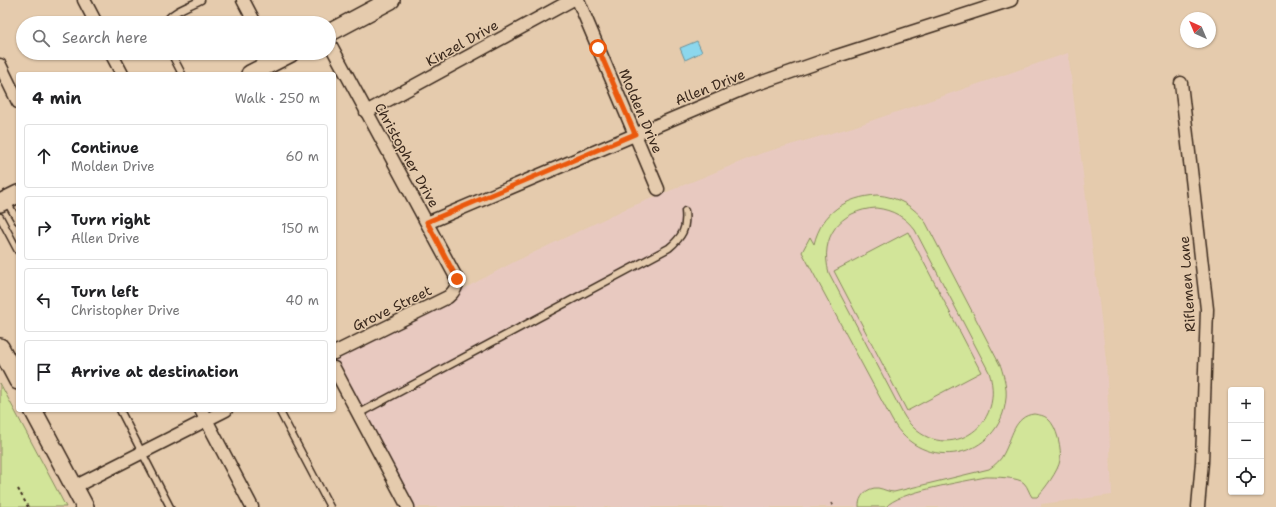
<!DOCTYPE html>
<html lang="en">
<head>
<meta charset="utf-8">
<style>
	:root { --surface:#fff; --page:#f6f6f6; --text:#202124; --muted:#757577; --line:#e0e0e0 }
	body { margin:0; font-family:"Shantell Sans",sans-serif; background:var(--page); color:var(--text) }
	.controls { position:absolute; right:12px; bottom:12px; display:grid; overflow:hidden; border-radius:4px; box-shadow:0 1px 3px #0004 }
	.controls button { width:36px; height:36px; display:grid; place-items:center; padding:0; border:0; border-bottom:1px solid var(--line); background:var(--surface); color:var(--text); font:20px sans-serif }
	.compass { position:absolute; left:1180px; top:12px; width:36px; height:36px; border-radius:50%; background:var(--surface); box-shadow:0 1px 3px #0004; rotate:316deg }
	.stop { position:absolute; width:12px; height:12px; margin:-9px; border:3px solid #ea580c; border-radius:50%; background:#fff }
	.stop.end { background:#ea580c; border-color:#fff; box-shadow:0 1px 4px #0008 }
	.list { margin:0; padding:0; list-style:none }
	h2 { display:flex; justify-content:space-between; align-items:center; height:52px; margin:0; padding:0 16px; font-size:17px }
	h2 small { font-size:13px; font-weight:400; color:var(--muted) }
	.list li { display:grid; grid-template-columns:26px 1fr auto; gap:12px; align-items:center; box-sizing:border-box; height:64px; margin:0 8px 8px; padding:0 8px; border:1px solid var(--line); border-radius:4px }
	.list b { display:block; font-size:15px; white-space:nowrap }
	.list p { margin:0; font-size:13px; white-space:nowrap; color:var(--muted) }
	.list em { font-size:13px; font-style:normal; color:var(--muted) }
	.icon { flex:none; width:22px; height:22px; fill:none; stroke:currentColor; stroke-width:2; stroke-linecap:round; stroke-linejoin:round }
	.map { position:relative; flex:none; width:1276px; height:507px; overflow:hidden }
	.search { position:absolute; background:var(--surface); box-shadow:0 1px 3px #0004; left:16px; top:16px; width:320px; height:44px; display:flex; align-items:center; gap:10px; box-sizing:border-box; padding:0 14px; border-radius:22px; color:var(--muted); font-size:15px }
	.panel { position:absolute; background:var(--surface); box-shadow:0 1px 3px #0004; left:16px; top:72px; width:320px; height:340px; border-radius:4px }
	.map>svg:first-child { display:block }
	.built { fill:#e8c9c0 }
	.green { fill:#d2e599; stroke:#86885c; fill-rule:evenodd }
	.water { fill:#8cd7ed; stroke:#6c929a }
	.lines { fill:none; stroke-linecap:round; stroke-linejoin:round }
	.lane-casing { stroke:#3b2a1e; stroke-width:9 }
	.street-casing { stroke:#3b2a1e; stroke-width:15 }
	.secondary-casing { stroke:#3b2a1e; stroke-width:20 }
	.path { stroke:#3b2a1e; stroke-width:2; stroke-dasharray:3 3; stroke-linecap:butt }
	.lane { stroke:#e5cbad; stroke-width:6 }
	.street { stroke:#e5cbad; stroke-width:12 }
	.secondary { stroke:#e5cbad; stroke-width:17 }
	.route { stroke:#ea580c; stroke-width:5 }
	.labels { text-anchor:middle; stroke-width:3; stroke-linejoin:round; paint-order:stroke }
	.street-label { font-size:14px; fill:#3b2a1e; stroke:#e5cbad }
</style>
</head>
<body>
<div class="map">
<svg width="1276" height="507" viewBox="0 0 1276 507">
	<rect width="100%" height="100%" fill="#e5cbad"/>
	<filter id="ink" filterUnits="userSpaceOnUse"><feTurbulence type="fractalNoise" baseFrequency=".025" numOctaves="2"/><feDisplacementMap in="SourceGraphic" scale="8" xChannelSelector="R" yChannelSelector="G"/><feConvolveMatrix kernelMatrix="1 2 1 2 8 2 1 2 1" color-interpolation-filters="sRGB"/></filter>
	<g filter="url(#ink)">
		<path class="built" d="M1068,53L1106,359L1112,495L1041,504V507H408L334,368V353L448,297L514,262L623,210L762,153L853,127Z"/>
		<path class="green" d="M877,195C898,197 914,206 926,223L1001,367C1004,377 1007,387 1006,398C1001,459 922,475 892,420L802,252L810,237L814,244C822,212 846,197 877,195ZM876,208C893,210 905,217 915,230L989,372C1009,434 934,468 903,414L829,273C819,237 840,210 876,208Z
			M908,232L981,372L907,411L834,271Z
			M0,383L66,507H0Z
			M1034,414C1039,415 1044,415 1048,419C1057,426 1062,450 1060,460C1059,470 1044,490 1037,497H1032C1029,493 1028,487 1024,483C1019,477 994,477 986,477C966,481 897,492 886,507H859C858,497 867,487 878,488C884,489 888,492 894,492L989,469C995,465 1001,460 1004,453C1012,438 1014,416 1034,414Z"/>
		<path class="water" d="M697,41L702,52L685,60L680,48Z"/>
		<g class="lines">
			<defs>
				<path id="lane" d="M165,23C172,11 189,6 201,0
					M171,53L182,74
					M7,202L18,221
					M0,217L18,251
					M120,410L170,507
					M279,410L330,507
					M358,414L669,248C682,237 687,229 685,211"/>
				<path id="street" d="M84,0L96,23
					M243,0L255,23
					M578,0L658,189
					M329,42L457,279C458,287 454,292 448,297L334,353
					M111,53L122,74
					M0,65L18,102
					M1181,83L1207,309L1202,462L1198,507
					M366,112L572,0
					M427,223L745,88L834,57L1011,0
					M334,368L408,507
					M201,410L252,507
					M74,487L226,410"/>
				<path id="secondary" d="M329,33L391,0
					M250,74L291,53
					M0,203L18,194
					M0,347L18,381
					M33,410L85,507"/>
			</defs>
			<use href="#lane" class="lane-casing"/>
			<use href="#street" class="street-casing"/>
			<use href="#secondary" class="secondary-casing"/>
			<path class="path" d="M18,489L28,507
				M831,503L835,507"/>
			<use href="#lane" class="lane"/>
			<use href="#street" class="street"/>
			<use href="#secondary" class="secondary"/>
		</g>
	</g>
	<g class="lines" filter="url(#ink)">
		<path class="route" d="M457,279L427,222L635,134L598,48"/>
	</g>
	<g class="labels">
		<g class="street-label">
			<text transform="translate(462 43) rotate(-29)" y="5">Kinzel Drive</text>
			<text transform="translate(710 87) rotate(-22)" y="5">Allen Drive</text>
			<text transform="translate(641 111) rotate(67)" y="5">Molden Drive</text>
			<text transform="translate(407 155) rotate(61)" y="5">Christopher Drive</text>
			<text transform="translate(1187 284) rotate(-94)" y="5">Riflemen Lane</text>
			<text transform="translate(392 308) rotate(-26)" y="5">Grove Street</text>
		</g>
	</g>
</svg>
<div class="controls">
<button>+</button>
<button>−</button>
<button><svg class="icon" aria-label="locate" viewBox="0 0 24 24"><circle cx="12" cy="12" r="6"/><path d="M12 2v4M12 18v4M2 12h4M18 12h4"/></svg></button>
</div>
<svg class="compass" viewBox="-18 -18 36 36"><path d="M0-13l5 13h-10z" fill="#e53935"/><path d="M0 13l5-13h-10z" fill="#757577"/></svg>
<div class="stop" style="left:598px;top:48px"></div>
<div class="stop end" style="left:457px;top:279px"></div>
<div class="search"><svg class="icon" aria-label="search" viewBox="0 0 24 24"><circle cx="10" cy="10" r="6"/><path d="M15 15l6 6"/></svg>Search here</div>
<section class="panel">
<h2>4 min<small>Walk · 250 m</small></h2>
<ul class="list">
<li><svg class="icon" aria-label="ahead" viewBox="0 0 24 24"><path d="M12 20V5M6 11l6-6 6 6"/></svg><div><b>Continue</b><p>Molden Drive</p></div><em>60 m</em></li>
<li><svg class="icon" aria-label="right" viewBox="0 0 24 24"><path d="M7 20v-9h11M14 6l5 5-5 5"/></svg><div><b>Turn right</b><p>Allen Drive</p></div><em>150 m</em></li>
<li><svg class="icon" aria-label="left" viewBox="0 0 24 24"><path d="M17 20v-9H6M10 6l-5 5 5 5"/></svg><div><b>Turn left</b><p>Christopher Drive</p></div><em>40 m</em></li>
<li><svg class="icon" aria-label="arrive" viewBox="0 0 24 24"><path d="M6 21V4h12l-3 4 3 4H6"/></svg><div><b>Arrive at destination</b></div></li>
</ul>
</section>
</div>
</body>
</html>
